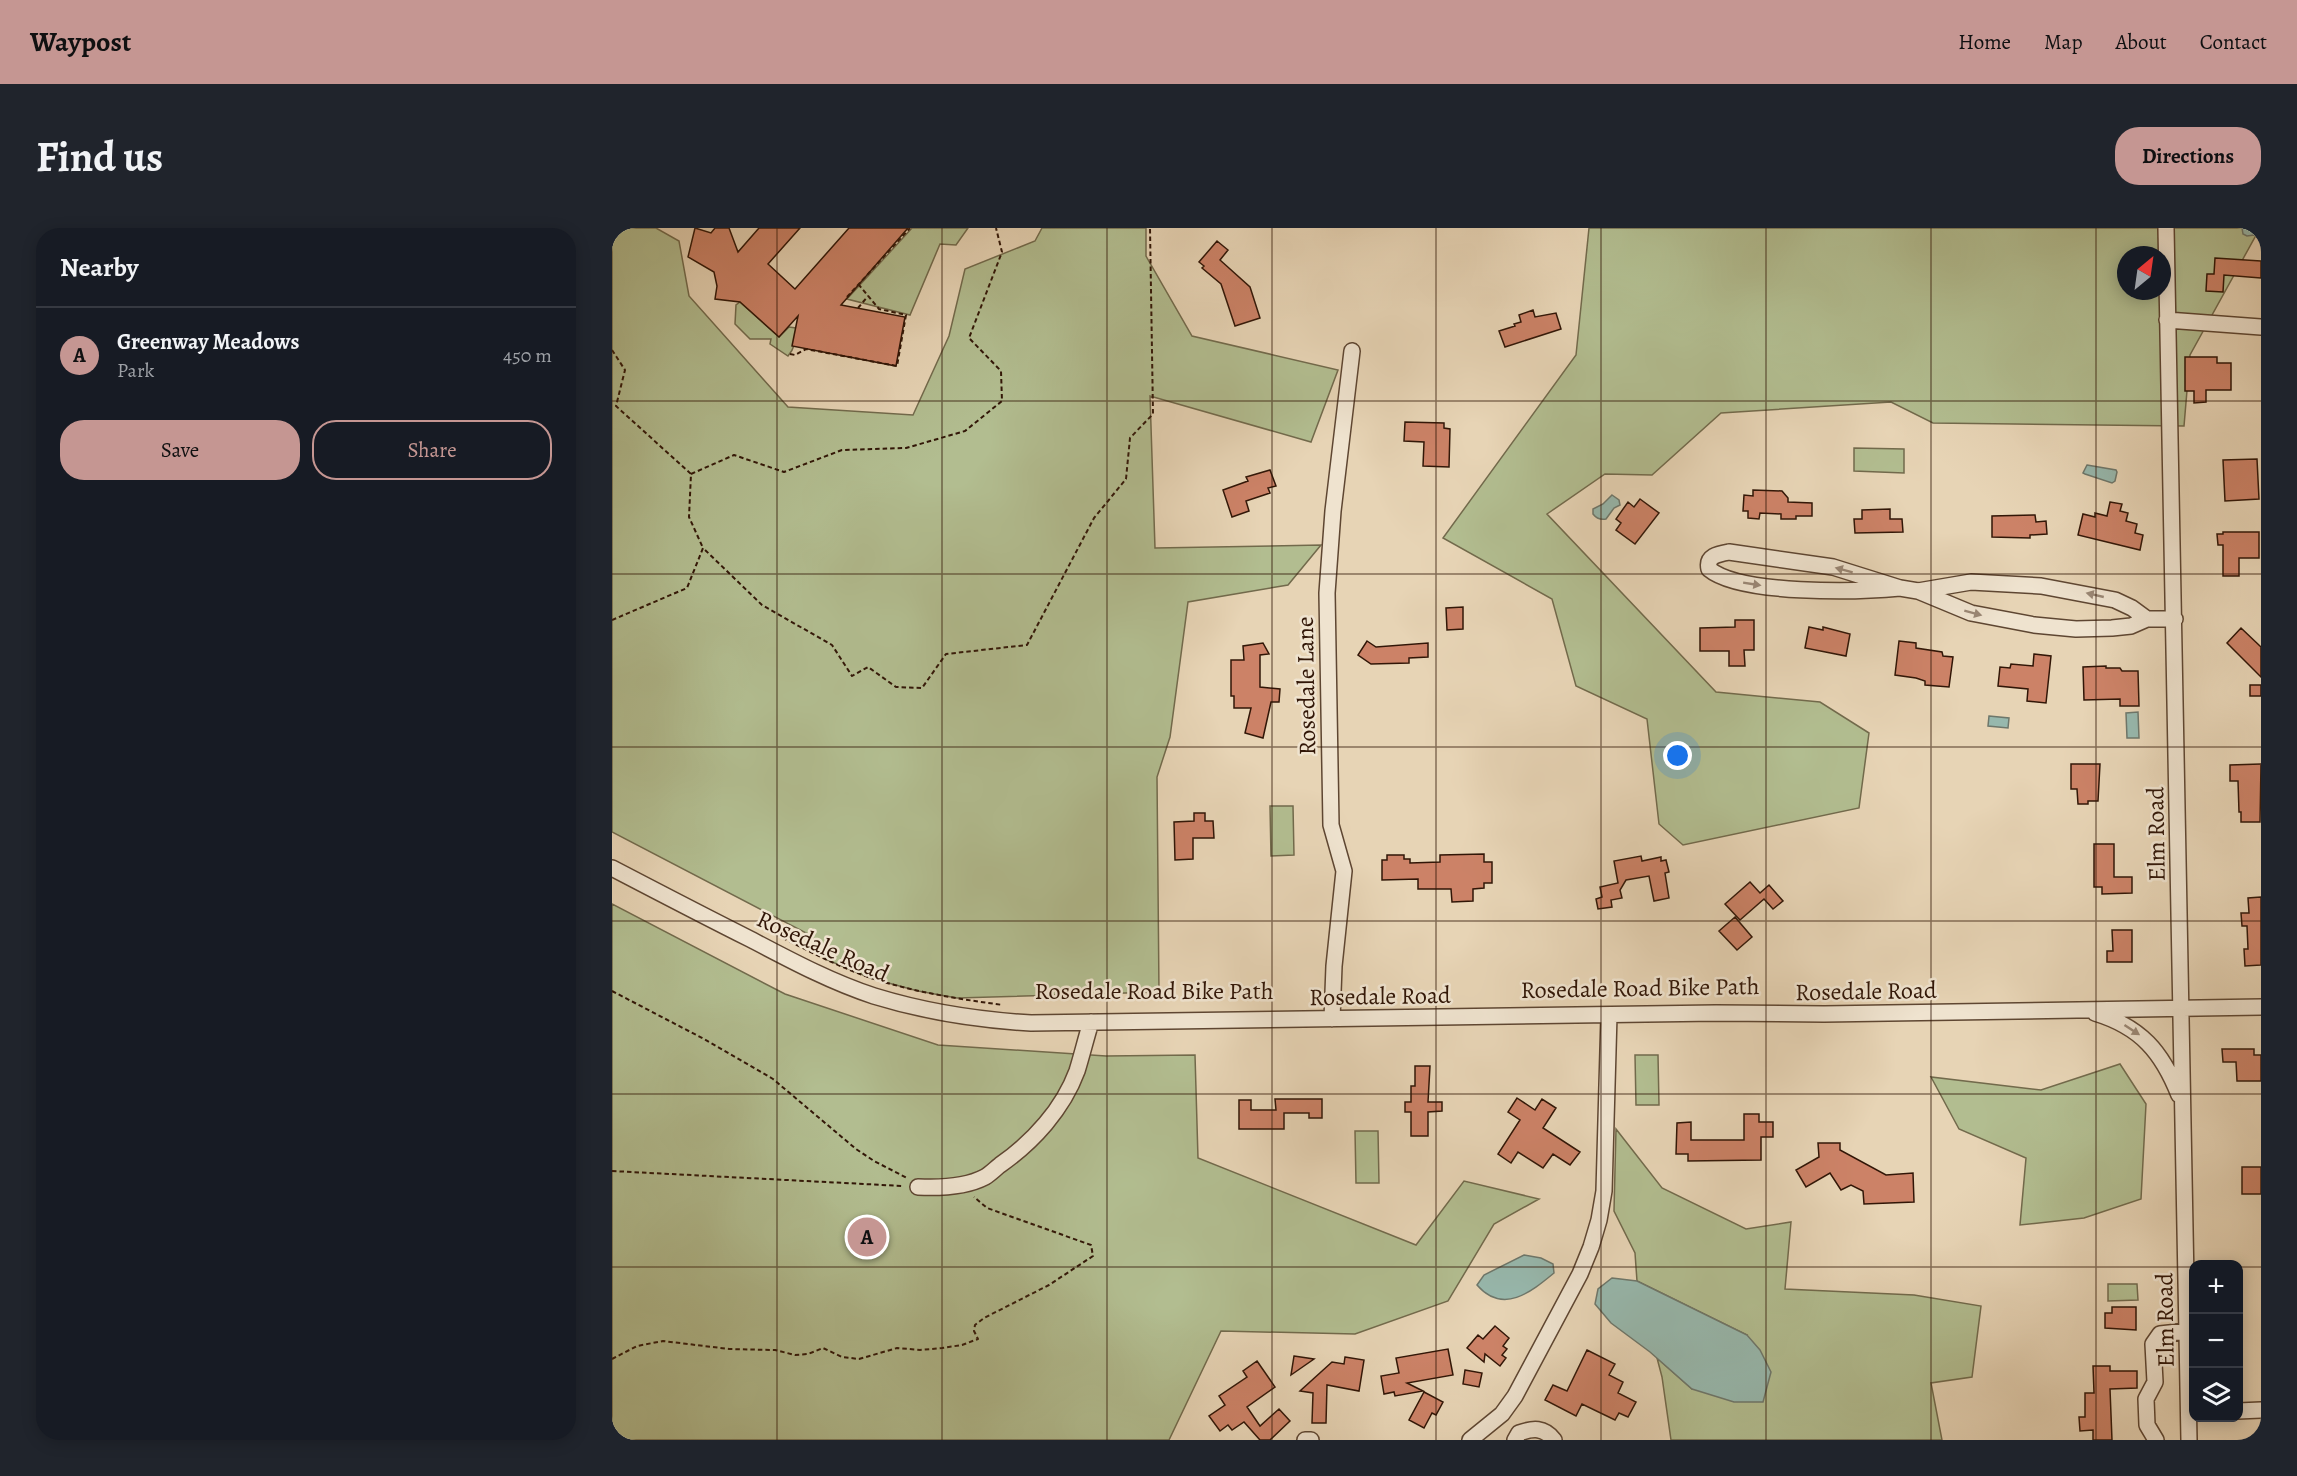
<!DOCTYPE html>
<html lang="en">
<head>
<meta charset="utf-8">
<style>
	:root { --surface:#171b24; --page:#20242c; --text:#f1f3f6; --muted:#9ea1a6; --line:#363941; --accent:#c59692 }
	body { margin:0; font-family:Alegreya,serif; background:var(--page); color:var(--text) }
	.controls { position:absolute; right:18px; bottom:18px; display:grid; overflow:hidden; border-radius:12px; box-shadow:0 3px 15px #0003 }
	.controls button { width:54px; height:54px; display:grid; place-items:center; padding:0; border:0; border-bottom:2px solid var(--line); background:var(--surface); color:var(--text); font:30px sans-serif }
	.compass { position:absolute; left:1505px; top:18px; width:54px; height:54px; border-radius:50%; background:var(--surface); box-shadow:0 3px 15px #0003; rotate:29deg }
	.you { position:absolute; left:1066px; top:528px; width:21px; height:21px; margin:-15px; border:4px solid #fff; border-radius:50%; background:#1a73e8; box-shadow:0 0 0 9px #1a73e833 }
	.badge { display:grid; place-items:center; width:39px; height:39px; border-radius:50%; background:var(--accent); color:#111; font-size:20px; font-weight:700 }
	.pin { position:absolute; translate:-50% -50%; border:3px solid #fff; box-shadow:0 2px 6px #0006 }
	.list { margin:0; padding:0; list-style:none }
	h2 { display:flex; justify-content:space-between; align-items:center; height:78px; margin:0; padding:0 24px; font-size:26px }
	h2 small { font-size:20px; font-weight:400; color:var(--muted) }
	.list li { display:grid; grid-template-columns:39px 1fr auto; gap:18px; align-items:center; box-sizing:border-box; height:96px; padding:0 24px; border-top:2px solid var(--line) }
	.list b { display:block; font-size:22px; white-space:nowrap }
	.list p { margin:0; font-size:20px; white-space:nowrap; color:var(--muted) }
	.list em { font-size:20px; font-style:normal; color:var(--muted) }
	.actions { display:flex; gap:12px; padding:18px 24px }
	.actions a { flex:1; padding:14px 0; border:2px solid var(--accent); border-radius:24px; text-align:center; font-size:21px; color:var(--accent) }
	.actions .main { background:var(--accent); color:#111 }
	.icon { flex:none; width:33px; height:33px; fill:none; stroke:currentColor; stroke-width:2; stroke-linecap:round; stroke-linejoin:round }
	.map { position:relative; flex:none; width:1649px; height:1212px; overflow:hidden; border-radius:24px }
	header { display:flex; align-items:center; gap:36px; box-sizing:border-box; height:84px; padding:0 30px; background:var(--accent); color:#111 }
	header strong { font-size:28px }
	nav { display:flex; gap:33px; margin-inline-start:auto; font-size:21px }
	.intro { display:flex; align-items:center; justify-content:space-between; box-sizing:border-box; height:144px; padding:0 36px }
	h1 { margin:0; font-size:42px }
	.button { padding:15px 27px; border-radius:24px; background:var(--accent); color:#111; font-size:21px; font-weight:700 }
	main { display:flex; gap:36px; padding:0 36px }
	aside { flex:1; background:var(--surface); border-radius:24px; box-shadow:0 3px 15px #0003 }
	.map>svg:first-child { display:block }
	.green { fill:#b2bd90; stroke:#726a4c; stroke-width:1.5; fill-rule:evenodd }
	.water { fill:#97b8ad; stroke:#6e776b; stroke-width:1.5 }
	.building { fill:#cc8267; stroke:#311607; stroke-width:1.5 }
	.lines { fill:none; stroke-linecap:round; stroke-linejoin:round }
	.minor-casing { stroke:#5e4632; stroke-width:18 }
	.path { stroke:#311607; stroke-width:2; stroke-dasharray:4.5 3; stroke-linecap:butt }
	.minor { stroke:#efe3cf; stroke-width:15 }
	.oneway { fill:#9a8775 }
	.grid { fill:none; stroke:#311607; stroke-width:1.5; stroke-opacity:0.55 }
	.labels { text-anchor:middle; stroke-width:5; stroke-linejoin:round; paint-order:stroke }
	.street-label { font-size:24px; fill:#311607; stroke:#efe3cf }
</style>
</head>
<body>
<header>
<strong>Waypost</strong>
<nav><a>Home</a><a>Map</a><a>About</a><a>Contact</a></nav>
</header>
<div class="intro"><h1>Find us</h1><a class="button">Directions</a></div>
<main>
<aside>
<h2>Nearby<small></small></h2>
<ul class="list">
<li><span class="badge">A</span><div><b>Greenway Meadows</b><p>Park</p></div><em>450 m</em></li>
</ul>
<div class="actions"><a class="main">Save</a><a>Share</a></div>
</aside>
<div class="map">
<svg width="1649" height="1212" viewBox="0 0 1649 1212">
	<rect width="100%" height="100%" fill="#e7d4b5"/>
	<filter id="stains"><feTurbulence type="fractalNoise" baseFrequency=".00333" numOctaves="4"/><feColorMatrix values="0 0 0 0 .2 0 0 0 0 .09 0 0 0 0 .02 0 0 0 .5 -.17"/></filter>
	<radialGradient id="worn" r=".72"><stop offset=".6" stop-color="#630" stop-opacity="0"/><stop offset="1" stop-color="#630" stop-opacity=".3"/></radialGradient>
	<path class="green" d="M0,0H44L67,13L77,68L176,179L301,187L337,108L353,41L423,13L430,0H534V28L580,108L726,142L699,214L538,168L543,320L709,317L676,357L576,374L558,509L545,549L547,764L345,770L306,763L258,750L213,731L200,708L0,604Z
		M300,0H356L344,17L328,16L298,87L235,71Z
		M977,0H1648L1578,127L1572,198L1321,195L1279,174L1109,185L1040,247L993,246L935,286L1104,464L1208,474L1257,505L1247,580L1071,617L1047,596L1035,491L964,458L940,371L831,310L964,127ZM1514,27H1550V63H1514Z
		M128,74L167,109L177,99L184,100C183,111 184,119 176,128L158,116L159,111H138L123,96L124,77Z
		M1242,220L1292,221V245L1242,243Z
		M658,578H681L682,627L659,628Z
		M0,676L173,766L326,817L494,828L583,827L586,930L804,1017L852,953L927,971L882,996L836,1073L743,1106L609,1103L557,1212H0Z
		M1023,827H1046L1047,877H1024Z
		M1508,836L1534,876L1529,971L1472,990L1408,997L1414,930L1347,901L1319,849L1429,862Z
		M1004,901L1050,960L1134,1001L1179,994L1173,1061L1302,1067L1369,1078L1360,1149L1319,1155L1330,1212H1059L1050,1149L1045,1130L1080,1161L1135,1107L1025,1053L1023,1025L1002,983Z
		M743,903H766L767,955H744Z
		M1496,1056H1525L1526,1072L1496,1073Z"/>
	<path class="water" d="M1630,0H1649V9L1642,7L1635,8L1631,6Z
		M1475,237L1504,242L1505,244L1503,253L1500,255L1473,246L1471,245Z
		M1000,267L1007,272L1008,277L1002,280L994,291C988,292 984,290 981,286V281L991,276Z
		M1526,484L1527,510H1515L1514,485Z
		M1377,488L1397,490L1396,500L1376,498Z
		M912,1027L929,1030L941,1036L942,1045C919,1064 891,1087 865,1057L872,1047Z
		M1000,1050L1025,1053L1135,1107L1148,1122L1159,1144L1151,1174H1122L1080,1161L1038,1124L999,1095L983,1076L986,1061Z"/>
	<path class="building" d="M83,0L99,5L103,0H117L126,24L147,0H188L156,36L183,61L237,0H296L229,77L293,89L284,138L180,118L186,88L167,109L128,74L103,71L105,58L102,44L76,29Z
		M605,13L616,22L608,32L638,59L648,90L623,98L609,56L590,40L592,38L587,34Z
		M1603,30L1649,33V50L1612,47L1611,64L1594,63L1595,46H1602Z
		M921,82L923,89L944,85L949,101L893,119L887,103L903,98L902,96L909,94L907,87Z
		M1573,129H1605V135H1619V162H1594V174L1582,175V163H1573Z
		M793,194L832,195V200L838,201L837,239L811,238L812,214L792,213Z
		M1645,231L1647,271L1613,273L1611,232Z
		M658,242L664,258L656,260L658,265L634,273L637,283L620,289L611,262L636,253L634,249Z
		M1141,262L1170,263L1176,270V274L1200,275V288H1184V291H1169V286L1148,285L1147,291L1136,290V283H1131L1132,267L1141,268Z
		M1028,271L1047,285L1023,316L1004,302L1009,295L1004,291L1016,274L1022,279Z
		M1498,274L1510,276L1508,283L1516,285L1514,293L1525,296L1523,305L1531,307L1528,322L1466,307L1471,286L1483,289V285L1495,288Z
		M1278,281V291H1290L1291,304L1243,305L1242,291H1250V282Z
		M1423,287L1424,294L1434,293L1435,306L1418,307V310L1380,309V288Z
		M1611,304H1647V330H1627V348H1611V317H1606L1605,306H1611Z
		M851,379V401L835,402L834,380Z
		M1123,392H1142V422H1132L1133,438H1117V423H1088V400L1123,399Z
		M1197,399L1211,402V399L1238,406L1234,428L1193,420Z
		M1629,400L1649,419V449L1615,415Z
		M755,413L764,419L816,415V429L797,430V435L759,436L746,427Z
		M1287,413L1304,415V420L1330,424L1331,428L1341,429L1337,459L1313,457V453L1304,450L1283,447Z
		M651,415L657,426L648,427V459L668,461L667,474H659L651,510L633,505L639,480H622V468H619V432H632L631,418Z
		M1422,426L1439,428L1434,475L1415,473L1416,461L1386,458L1388,439L1398,440L1399,436L1421,438Z
		M1494,438V440H1508L1510,443H1526L1527,478H1508V471L1472,472L1471,439Z
		M1638,457H1649V468H1638Z
		M1459,536H1488L1486,573H1476V576H1466L1465,561H1459Z
		M1649,536L1648,594H1629V584H1627L1626,553H1618V537Z
		M582,585H593V593H601L602,610H581V631L563,632L562,594L582,593Z
		M1482,616H1502V649H1520V665L1490,666V659H1482Z
		M872,626V634H880V655H872V660L861,661V673L840,674L839,661H806V651L770,652V632H775V627H792V631H798V635L828,634V627Z
		M1029,628L1030,633L1049,629V633L1054,632L1057,644L1053,645L1057,670L1042,673L1037,648L1014,652L1008,662L1010,670L999,672L1000,679L986,681L984,671L990,669L988,659L1006,655L1002,633Z
		M1138,654L1148,665L1157,657L1171,673L1161,681L1152,671L1128,692L1113,676Z
		M1649,669V737L1633,738L1632,721H1636L1635,698H1630L1629,685H1637L1636,670Z
		M1123,689L1140,709L1125,722L1107,703Z
		M1500,702H1520V734H1495V723H1501Z
		M1610,821H1642V827H1649V853H1625L1624,834H1611Z
		M803,838H818L816,874H830V883L816,884V908H799V884H793V874H799V858H803Z
		M905,870L923,882L930,871L944,880L931,900L968,924L958,937L941,926L931,940L906,924L899,935L886,926L908,892L896,884Z
		M663,871H710V890H697V885H672V901H627V872H639V882H664Z
		M1132,886H1147V894H1161V909H1149V932L1076,933V926H1064L1065,895L1079,894V912H1132Z
		M1206,915H1228V922L1274,947L1301,945L1302,974L1252,976L1251,963L1239,957L1229,962L1218,945L1194,959L1184,942L1207,929Z
		M1630,939H1649V966H1630Z
		M1500,1079H1524V1102L1493,1100V1085H1500Z
		M883,1098L897,1110L891,1118L895,1121L890,1127L894,1130L888,1138L873,1126L872,1134L855,1120L866,1107L871,1111Z
		M836,1121L841,1147L795,1155L811,1163L783,1168L782,1164L772,1166L769,1148L787,1145L784,1130Z
		M975,1122L1003,1136L997,1147L1011,1154L1006,1165L1024,1174L1016,1189L1007,1185L1003,1192L970,1176L964,1188L933,1172L941,1157L955,1163Z
		M682,1128L702,1131L679,1147Z
		M733,1129L752,1132L747,1163L715,1157L714,1195H700L701,1165L688,1163L720,1134L732,1136Z
		M645,1133L663,1159L635,1179L648,1198L667,1181L678,1193L658,1212H648L632,1194L620,1202L616,1197L608,1203L597,1188L613,1177L607,1168L635,1149L631,1143Z
		M1481,1138H1498V1143H1525V1160L1498,1161L1500,1212H1481V1202L1468,1203L1467,1189H1473V1165H1482Z
		M853,1142L870,1145L867,1159L851,1156Z
		M812,1164L831,1174L824,1187L820,1185L812,1200L797,1192Z"/>
	<g class="lines">
		<defs>
			<path id="minor" d="M1554,0L1577,1212
				M1555,92L1649,99
				M1288,360C1246,364 1128,367 1097,341C1094,328 1106,326 1117,324L1221,339L1288,360L1306,363L1359,385L1422,397L1464,401L1500,400L1519,398L1535,391H1563
				M1306,363L1359,354L1429,358L1503,372L1520,380L1535,391
				M0,640C46,664 92,688 138,711C178,732 219,754 262,768C314,784 366,792 419,795L1104,785L1212,786L1649,779
				M1483,785C1529,799 1550,824 1567,867
				M720,791L722,738L732,643L719,597L715,365L721,283L740,123
				M306,959C327,960 354,959 373,949C378,946 383,941 388,937C421,914 451,881 465,843C470,827 474,810 479,794
				M1626,1183L1649,1182
				M693,1212H699
				M858,1212L890,1186L903,1168L968,1046L979,1019L987,992L992,963L997,787
				M903,1212L907,1205C921,1200 932,1199 942,1212
				M1544,1212L1535,1197L1534,1171L1543,1154L1541,1116L1548,1106L1575,1103"/>
		</defs>
		<use href="#minor" class="minor-casing"/>
		<path class="path" d="M235,69L298,0
			M246,80L256,68
			M0,122L13,142L4,178L79,246L77,289L91,320
			M178,126L183,127L194,121L285,138L294,87L267,81L247,57
			M79,246L122,227L172,244L230,222L294,220L353,203L390,173L389,143L357,110L390,24L384,0
			M0,392L75,360L91,320L150,377L220,417L240,448L256,439L284,459L310,460L334,426L415,417L482,290L514,251L518,210L541,186L538,0
			M157,703C191,720 224,738 259,750C302,764 346,771 391,777
			M0,763L92,811L161,851L244,921L262,933L295,950
			M0,943L291,958
			M0,1131L25,1118L51,1113L117,1121L163,1122L183,1127L196,1126L211,1120L230,1129L247,1131L285,1120L308,1122L330,1120L350,1117L366,1111L362,1103L363,1097L372,1090L437,1057L481,1028L479,1017L375,980L362,969"/>
		<use href="#minor" class="minor"/>
	</g>
	<defs><path id="oneway-solid" d="M-6-.8H1V-3.2L6.5 0L1 3.2V.8H-6Z" transform="scale(1.5)"/></defs>
	<g class="oneway">
		<use href="#oneway-solid" transform="translate(1232 342) rotate(-165)"/>
		<use href="#oneway-solid" transform="translate(1140 356) rotate(9)"/>
		<use href="#oneway-solid" transform="translate(1483 367) rotate(-167)"/>
		<use href="#oneway-solid" transform="translate(1361 385) rotate(15)"/>
		<use href="#oneway-solid" transform="translate(1520 802) rotate(33)"/>
	</g>
	<path class="grid" d="M165,0V1212M330,0V1212M495,0V1212M660,0V1212M824,0V1212M989,0V1212M1154,0V1212M1319,0V1212M1484,0V1212M0,173H1649M0,346H1649M0,519H1649M0,693H1649M0,866H1649M0,1039H1582M1626,1039H1649"/>
	<g class="labels">
		<g class="street-label">
			<text transform="translate(694 458) rotate(-91)" y="8">Rosedale Lane</text>
			<text transform="translate(1544 606) rotate(-91)" y="8">Elm Road</text>
			<text transform="translate(211 718) rotate(24)" y="8">Rosedale Road</text>
			<text transform="translate(1028 760) rotate(-1)" y="8">Rosedale Road Bike Path</text>
			<text x="542" y="771">Rosedale Road Bike Path</text>
			<text transform="translate(1254 763) rotate(-1)" y="8">Rosedale Road</text>
			<text transform="translate(768 768) rotate(-1)" y="8">Rosedale Road</text>
			<text transform="translate(1553 1092) rotate(-91)" y="8">Elm Road</text>
		</g>
	</g>
	<rect width="100%" height="100%" filter="url(#stains)"/>
	<rect width="100%" height="100%" fill="url(#worn)"/>
</svg>
<div class="controls">
<button>+</button>
<button>−</button>
<button><svg class="icon" aria-label="layers" viewBox="0 0 24 24"><path d="M12 4l9 5-9 5-9-5zM3 14l9 5 9-5"/></svg></button>
</div>
<svg class="compass" viewBox="-18 -18 36 36"><path d="M0-13l5 13h-10z" fill="#e53935"/><path d="M0 13l5-13h-10z" fill="#9ea1a6"/></svg>
<div class="you"></div>
<div class="pin badge" style="left:255px;top:1009px">A</div>
</div>
</main>
</body>
</html>
